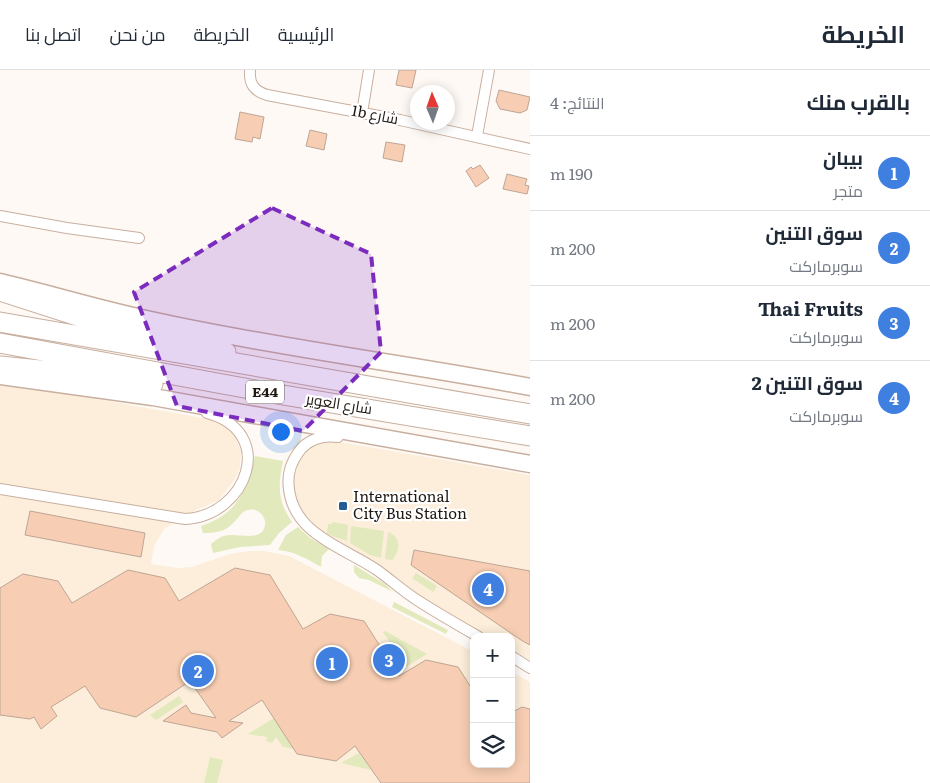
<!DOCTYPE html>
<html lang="ar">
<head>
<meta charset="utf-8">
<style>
	:root { --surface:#fff; --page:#f2f2f3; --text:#1f2937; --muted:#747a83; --line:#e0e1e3; --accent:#1a73e8 }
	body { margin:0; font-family:Literata,Cairo,serif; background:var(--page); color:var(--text); direction:rtl }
	.controls { position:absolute; right:15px; bottom:15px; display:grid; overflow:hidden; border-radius:10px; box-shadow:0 2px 12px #0003 }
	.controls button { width:45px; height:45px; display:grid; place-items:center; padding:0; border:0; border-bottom:1px solid var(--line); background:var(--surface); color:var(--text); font:25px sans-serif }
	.compass { position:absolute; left:410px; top:15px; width:45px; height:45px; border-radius:50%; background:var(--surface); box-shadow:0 2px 12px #0003; rotate:358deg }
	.you { position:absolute; left:280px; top:361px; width:18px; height:18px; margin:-12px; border:4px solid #fff; border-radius:50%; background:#1a73e8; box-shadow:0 0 0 8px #1a73e833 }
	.badge { display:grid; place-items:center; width:32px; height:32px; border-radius:50%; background:var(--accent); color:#fff; font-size:16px; font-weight:700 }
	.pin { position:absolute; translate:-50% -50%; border:2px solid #fff; box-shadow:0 1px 5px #0006 }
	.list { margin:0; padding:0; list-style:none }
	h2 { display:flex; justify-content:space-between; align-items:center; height:65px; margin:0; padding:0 20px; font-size:21px }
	h2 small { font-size:16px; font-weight:400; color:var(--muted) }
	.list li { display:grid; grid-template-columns:32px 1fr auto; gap:15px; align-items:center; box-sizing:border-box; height:75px; padding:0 20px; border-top:1px solid var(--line) }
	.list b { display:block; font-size:19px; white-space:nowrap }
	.list p { margin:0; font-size:16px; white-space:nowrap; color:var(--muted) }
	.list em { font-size:16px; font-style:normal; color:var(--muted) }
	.icon { flex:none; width:28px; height:28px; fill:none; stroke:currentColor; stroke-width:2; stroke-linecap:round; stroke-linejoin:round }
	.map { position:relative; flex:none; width:530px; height:713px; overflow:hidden; direction:ltr }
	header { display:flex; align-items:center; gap:30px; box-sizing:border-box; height:70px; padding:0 25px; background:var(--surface); border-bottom:1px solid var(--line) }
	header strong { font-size:24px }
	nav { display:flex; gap:28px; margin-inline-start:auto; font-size:18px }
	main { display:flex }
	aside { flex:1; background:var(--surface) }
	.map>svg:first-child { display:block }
	.commercial { fill:#fceeda }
	.green { fill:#e2e9bc }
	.building { fill:#f7ceb3; stroke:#bea595 }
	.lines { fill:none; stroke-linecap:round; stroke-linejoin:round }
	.street-casing { stroke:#c8af9f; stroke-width:12 }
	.primary-casing { stroke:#c8af9f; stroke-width:19 }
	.highway-casing { stroke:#c8af9f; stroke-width:21 }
	.street { stroke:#fff; stroke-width:10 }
	.primary { stroke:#fff; stroke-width:16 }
	.highway { stroke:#fff; stroke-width:19 }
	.marked { fill:#7b2cbf; fill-opacity:0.2; stroke:#7b2cbf; stroke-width:4; stroke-dasharray:10 6; stroke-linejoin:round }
	.poi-dot { fill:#265c94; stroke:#fff; stroke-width:2 }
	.labels { text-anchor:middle; stroke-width:4.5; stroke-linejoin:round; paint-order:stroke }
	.shield { fill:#fff; stroke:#635d58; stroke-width:1 }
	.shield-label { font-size:14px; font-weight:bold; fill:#201711 }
	.street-label { font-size:15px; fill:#201711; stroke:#fff }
	.poi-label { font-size:15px; fill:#201711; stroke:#fff; text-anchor:start }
</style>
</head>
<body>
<header>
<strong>الخريطة</strong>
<nav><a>الرئيسية</a><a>الخريطة</a><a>من نحن</a><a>اتصل بنا</a></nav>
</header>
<main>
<aside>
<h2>بالقرب منك<small>النتائج: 4</small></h2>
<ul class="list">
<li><span class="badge" style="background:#3f7fe0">1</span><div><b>بيبان</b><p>متجر</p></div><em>190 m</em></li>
<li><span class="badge" style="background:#3f7fe0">2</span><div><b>سوق التنين</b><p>سوبرماركت</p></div><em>200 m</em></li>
<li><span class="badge" style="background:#3f7fe0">3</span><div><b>Thai Fruits</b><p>سوبرماركت</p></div><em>200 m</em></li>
<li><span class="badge" style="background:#3f7fe0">4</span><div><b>سوق التنين 2</b><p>سوبرماركت</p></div><em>200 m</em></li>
</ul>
</aside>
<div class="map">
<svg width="530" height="713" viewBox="0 0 530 713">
	<rect width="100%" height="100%" fill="#fef9f5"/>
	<path class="commercial" d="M0,315L85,327L220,351L233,363L241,381L240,397L235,409L219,430L190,443L164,459L154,476L151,494L178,498L192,497L230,484L250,481H264L289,486L474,582V694H511V602L530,612V713H0Z
		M311,367L530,405V590L511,580V567H488L311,467L305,462L291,443L286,433L283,420V409L285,395L293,377L299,370Z"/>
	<path class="green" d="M255,386L283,391C278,416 277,430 292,452L279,463L270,475L240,477L213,483L211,474C215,471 219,467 224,466C236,462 257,472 264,459C265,455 266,452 264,448C261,442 255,438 248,440C241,441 239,448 234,452C226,462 214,463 203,463L201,456C238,444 246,421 255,386Z
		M333,452L348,455L347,471L327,464L328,454H332Z
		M351,456L384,461L381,488L370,485L350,473Z
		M298,457L310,468L329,479L322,486L321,497C307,489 294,481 278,480L286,465Z
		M388,462C401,466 401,481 392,490L385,489Z
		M354,495L385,514L393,522L369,510L359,508L354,502Z
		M416,503L437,516L433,522L412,508Z
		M394,532L448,560L446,564L392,537Z
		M385,561L427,584L406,597L383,562Z
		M179,626L183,632L156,650L150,645Z
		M274,648L294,679L283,677L276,667L272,673L266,671L267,667L248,664Z
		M359,683L371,700L341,693Z
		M210,687L223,690L217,713H204Z"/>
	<path class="building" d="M399,0H416L412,18L396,15Z
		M499,20L530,27L527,40L520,43L500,39L496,31Z
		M240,42L264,47L260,69L253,67L252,72L235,69Z
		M310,60L327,64L324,80L306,76Z
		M386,72L405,75L402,92L383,88Z
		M480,95L489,108L476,117L466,101L471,97L473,99Z
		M507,104L527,109L525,115L529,116L527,124L503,119Z
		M30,441L145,463L141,487L25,465Z
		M414,480L530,501V575L521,570L411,495Z
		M235,498L270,505L303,559L330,544L364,551L399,606L426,590L458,597L474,622V694H511V643L522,637L530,639V713H381L355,676L336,691L297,684L262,630L229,651L243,653L222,668L217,662L163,651L186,635L191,643L216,648L190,611L136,647L100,638L85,616L51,637L57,646L41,659L34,647L30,649L0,645V518L23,504L58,511L72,533L128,500L165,508L179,531Z"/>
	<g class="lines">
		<defs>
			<path id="street" d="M250,0C249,14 254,21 267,25L400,50L530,79
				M362,43L369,0
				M477,66L489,0
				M0,146L67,158L139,168
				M338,367C323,365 307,369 298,383C290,394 287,406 289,419C294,465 345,478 377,500C391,510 403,521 417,530C437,543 458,555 479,567
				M0,419L185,449C247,446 278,362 207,343
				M511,586L530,598"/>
			<path id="primary" d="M0,212C55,225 109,242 165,253C286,279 409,294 530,317
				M0,306L153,327L530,394"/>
			<path id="highway" d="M0,221L93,251L199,274L226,282
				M0,252L530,344
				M0,273L277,324L530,366
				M0,296L99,306L153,314"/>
		</defs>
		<use href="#street" class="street-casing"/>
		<use href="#primary" class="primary-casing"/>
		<use href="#highway" class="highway-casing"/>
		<use href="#street" class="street"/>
		<use href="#primary" class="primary"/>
		<use href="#highway" class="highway"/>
	</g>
	<path class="marked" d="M272,138L371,184L381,282L303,361L177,336L134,222Z"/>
	<rect class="poi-dot" x="338" y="431" width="10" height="10" rx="2.5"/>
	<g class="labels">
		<rect class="shield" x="246" y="310.5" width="38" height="23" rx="4"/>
		<g class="shield-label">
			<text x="265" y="327">E44</text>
		</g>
		<g class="street-label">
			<text transform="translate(375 45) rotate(11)" y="5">1b شارع</text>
			<text transform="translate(339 334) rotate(9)" y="5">شارع العوير</text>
		</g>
		<g class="poi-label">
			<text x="353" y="432">International<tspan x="353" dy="17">City Bus Station</tspan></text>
		</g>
	</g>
</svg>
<div class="controls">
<button>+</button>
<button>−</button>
<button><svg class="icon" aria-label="layers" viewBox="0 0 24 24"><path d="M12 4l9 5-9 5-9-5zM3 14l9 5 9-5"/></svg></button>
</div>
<svg class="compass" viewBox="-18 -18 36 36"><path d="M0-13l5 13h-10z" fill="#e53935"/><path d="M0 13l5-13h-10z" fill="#747a83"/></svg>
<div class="you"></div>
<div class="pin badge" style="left:332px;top:593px;background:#3f7fe0">1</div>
<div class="pin badge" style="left:198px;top:601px;background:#3f7fe0">2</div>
<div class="pin badge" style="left:389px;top:590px;background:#3f7fe0">3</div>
<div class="pin badge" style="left:488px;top:519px;background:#3f7fe0">4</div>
</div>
</main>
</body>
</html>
